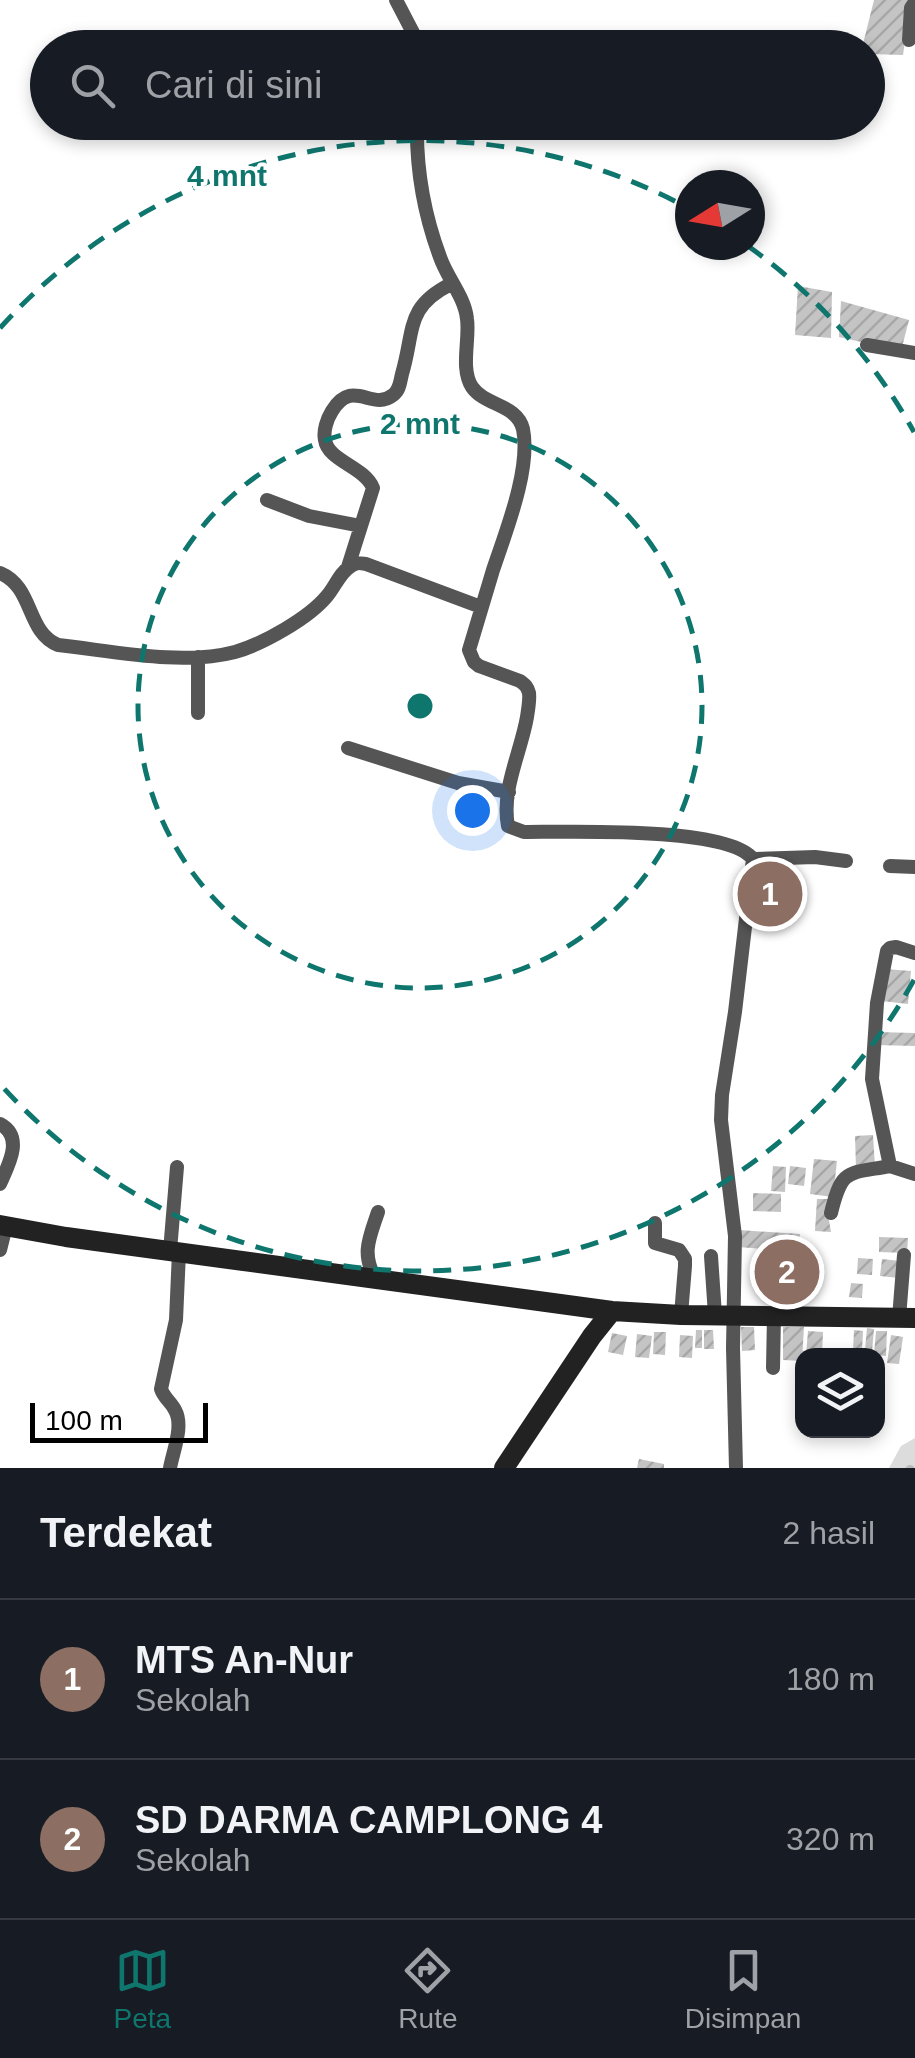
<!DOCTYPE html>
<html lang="id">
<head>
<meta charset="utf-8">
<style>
	:root { --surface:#171b24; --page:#20242c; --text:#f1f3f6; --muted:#9ea1a6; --line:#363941; --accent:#0f766e }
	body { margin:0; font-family:Helvetica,sans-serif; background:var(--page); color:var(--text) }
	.controls { position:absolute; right:30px; bottom:30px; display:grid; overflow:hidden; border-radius:20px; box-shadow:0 5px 15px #0003 }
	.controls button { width:90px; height:90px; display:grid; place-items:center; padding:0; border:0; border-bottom:2px solid var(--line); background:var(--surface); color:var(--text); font:50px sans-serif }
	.compass { position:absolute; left:675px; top:170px; width:90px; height:90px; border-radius:50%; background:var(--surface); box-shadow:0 5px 15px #0003; rotate:259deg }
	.scale { position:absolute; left:30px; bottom:25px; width:178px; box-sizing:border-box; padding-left:10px; border:5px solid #000; border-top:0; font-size:28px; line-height:35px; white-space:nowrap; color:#000; -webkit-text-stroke:8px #fff; paint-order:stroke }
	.you { position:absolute; left:472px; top:810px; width:35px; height:35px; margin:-25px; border:8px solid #fff; border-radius:50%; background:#1a73e8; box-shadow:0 0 0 15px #1a73e833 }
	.badge { display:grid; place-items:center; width:65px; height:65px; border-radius:50%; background:var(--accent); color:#fff; font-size:32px; font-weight:700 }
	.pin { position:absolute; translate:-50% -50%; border:5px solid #fff; box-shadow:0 2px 10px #0006 }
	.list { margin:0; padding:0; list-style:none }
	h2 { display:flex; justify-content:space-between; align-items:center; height:130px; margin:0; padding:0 40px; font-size:42px }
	h2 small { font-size:32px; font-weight:400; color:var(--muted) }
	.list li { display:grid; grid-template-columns:65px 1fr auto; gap:30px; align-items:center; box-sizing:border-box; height:160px; padding:0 40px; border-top:2px solid var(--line) }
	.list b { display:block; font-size:38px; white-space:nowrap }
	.list p { margin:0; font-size:32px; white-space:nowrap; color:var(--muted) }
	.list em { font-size:32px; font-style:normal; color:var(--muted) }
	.icon { flex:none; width:55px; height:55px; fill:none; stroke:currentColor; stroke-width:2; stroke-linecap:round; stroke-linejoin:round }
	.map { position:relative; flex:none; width:915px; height:1468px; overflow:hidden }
	.search { position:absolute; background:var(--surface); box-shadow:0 5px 15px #0003; left:30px; right:30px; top:30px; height:110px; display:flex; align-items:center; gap:25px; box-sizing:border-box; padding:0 35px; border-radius:55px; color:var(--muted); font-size:38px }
	.sheet { height:450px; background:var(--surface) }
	nav { display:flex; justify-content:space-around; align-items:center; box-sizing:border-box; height:140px; border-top:2px solid var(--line); background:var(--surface); font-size:28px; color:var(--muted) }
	nav a { display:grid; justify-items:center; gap:5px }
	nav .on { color:var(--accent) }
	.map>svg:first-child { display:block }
	.cemetery { fill:url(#cemetery-stones) }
	.building { fill:url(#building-hatch) }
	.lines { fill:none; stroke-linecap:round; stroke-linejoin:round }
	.street { stroke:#555; stroke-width:14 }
	.secondary { stroke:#222; stroke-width:20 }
	.ring { fill:none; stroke:#0f766e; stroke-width:5; stroke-dasharray:18 12 }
	.centre { fill:#0f766e; stroke:#fff; stroke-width:5 }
	.ring-label { font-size:30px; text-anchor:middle; font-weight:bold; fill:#0f766e; stroke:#fff; stroke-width:8; stroke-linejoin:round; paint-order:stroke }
</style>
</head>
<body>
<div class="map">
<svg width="915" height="1468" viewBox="0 0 915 1468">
	<defs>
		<pattern id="cemetery-stones" width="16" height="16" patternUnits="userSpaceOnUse" patternTransform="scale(2.5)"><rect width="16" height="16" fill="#dcdcdc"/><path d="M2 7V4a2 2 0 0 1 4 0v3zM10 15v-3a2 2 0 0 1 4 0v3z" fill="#bbb"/></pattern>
		<pattern id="building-hatch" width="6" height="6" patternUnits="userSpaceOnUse" patternTransform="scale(2.5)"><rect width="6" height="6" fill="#c4c4c4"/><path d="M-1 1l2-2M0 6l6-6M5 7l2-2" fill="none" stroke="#a7a7a7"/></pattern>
	</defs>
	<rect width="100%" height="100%" fill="#fff"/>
	<path class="cemetery" d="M915,1438V1468H889L901,1446Z"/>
	<path class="building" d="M874,0H911L903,55L868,54V48H862Z
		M798,286L832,292L831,338L795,335Z
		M841,301L909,320L901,351L839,337Z
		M758,881L784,884L782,908L756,905Z
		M885,969L911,971L908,1004L882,1001Z
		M876,1032L915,1033V1046L876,1045Z
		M873,1135L875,1167L856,1168L855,1136Z
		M814,1159L837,1161L833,1197L810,1194Z
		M773,1166L786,1167L785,1192L771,1191Z
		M790,1166L806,1168L804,1186L788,1184Z
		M753,1193L781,1194V1212L753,1211Z
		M817,1199H833L828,1215L831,1232L815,1231Z
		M739,1230L800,1234L796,1295L775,1293L778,1250L738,1247Z
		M879,1237L908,1238L907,1253L879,1252Z
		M858,1258L873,1259L872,1275L857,1274Z
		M882,1259L900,1261L899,1278L880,1276Z
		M851,1283L863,1284L862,1298L849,1297Z
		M741,1327H754L755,1350L742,1351Z
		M783,1327H804L802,1361L783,1360Z
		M867,1328L874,1329L872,1351L865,1350Z
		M696,1330H702V1348H695Z
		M704,1330H713L714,1349H704Z
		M854,1330L863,1331L862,1351H853Z
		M808,1331L823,1332L822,1356H806Z
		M876,1331H887L886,1356L874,1355Z
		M654,1332H666L665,1355L653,1354Z
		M612,1333L627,1336L623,1355L608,1352Z
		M637,1334L652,1336L649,1358L635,1357Z
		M680,1335L693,1336L692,1358L679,1357Z
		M891,1335L903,1337L899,1364L887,1363Z
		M796,1391H802V1409H795Z
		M639,1459L664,1464V1468H637Z"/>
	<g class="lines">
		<path class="street" d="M396,0L421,48
			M909,40L911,8L915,2
			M417,122C416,168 424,214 440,257C447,278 465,297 467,319C470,339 460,369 472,387C485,406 517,404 523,429C531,469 506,531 493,570C485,596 477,623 469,650L474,662L479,666L520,681C525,685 527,686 529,693C530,700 528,710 527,717C521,752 501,790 508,826L524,832C568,832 728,826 753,859L735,1012L722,1095L721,1120L735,1236L733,1348L736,1468
			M867,345L915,353
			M267,500L309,516L361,526
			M348,567L373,488C365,467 328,461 325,440C323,431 327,419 332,411C353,377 372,412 393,395C400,390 400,382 402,374C415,330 405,307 451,284
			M0,573C34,587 26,632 58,645C113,651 182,666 235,652C263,644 309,618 327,596C335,587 340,572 351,566C357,562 359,563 366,564L481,607
			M198,657V713
			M348,748L458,783L509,792
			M753,859L815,857L846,861
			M890,866L915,867
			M915,953L896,947L890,948L887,951L877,1003L872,1079L890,1166L915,1174
			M0,1124C24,1137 9,1164 0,1184
			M831,1213C842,1168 847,1174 890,1166
			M655,1223V1243L679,1250L685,1259V1266L681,1315
			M0,1250L6,1226
			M170,1251L177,1167
			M711,1256L715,1315
			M376,1280C361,1253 369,1239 378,1212
			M899,1318L904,1255
			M773,1368L774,1315
			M170,1468C173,1451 184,1426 175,1410C171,1402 164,1398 161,1389L176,1320L179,1252"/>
		<path class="secondary" d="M0,1225L66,1237L612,1311L681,1315L915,1318
			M504,1468L592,1336L612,1311"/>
	</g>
	<g class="ring">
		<circle cx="420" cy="706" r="282"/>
		<path d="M914 980A565 565 0 0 1 0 1084M0 328A565 565 0 0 1 690 209M748 246A565 565 0 0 1 914 432"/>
	</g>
	<circle cx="420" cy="706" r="15" class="centre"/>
	<g class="ring-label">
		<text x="227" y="186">4 mnt</text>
		<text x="420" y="434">2 mnt</text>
	</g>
</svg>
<div class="controls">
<button><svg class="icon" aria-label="layers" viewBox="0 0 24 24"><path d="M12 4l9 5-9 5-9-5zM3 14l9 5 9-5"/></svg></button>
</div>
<svg class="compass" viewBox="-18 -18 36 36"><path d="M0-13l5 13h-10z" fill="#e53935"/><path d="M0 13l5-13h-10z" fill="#9ea1a6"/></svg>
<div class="scale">100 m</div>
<div class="you"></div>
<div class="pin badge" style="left:770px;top:894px;background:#8d6e63">1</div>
<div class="pin badge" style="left:787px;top:1272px;background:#8d6e63">2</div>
<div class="search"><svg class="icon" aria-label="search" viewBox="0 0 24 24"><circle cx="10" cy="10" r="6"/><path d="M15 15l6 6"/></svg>Cari di sini</div>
</div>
<section class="sheet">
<h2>Terdekat<small>2 hasil</small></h2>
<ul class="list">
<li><span class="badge" style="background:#8d6e63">1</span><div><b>MTS An-Nur</b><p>Sekolah</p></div><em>180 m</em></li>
<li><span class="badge" style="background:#8d6e63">2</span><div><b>SD DARMA CAMPLONG 4</b><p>Sekolah</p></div><em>320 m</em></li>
</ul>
</section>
<nav>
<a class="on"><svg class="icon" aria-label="map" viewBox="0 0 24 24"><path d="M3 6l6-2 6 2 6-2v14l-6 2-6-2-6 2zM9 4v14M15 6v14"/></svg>Peta</a>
<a><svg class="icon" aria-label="directions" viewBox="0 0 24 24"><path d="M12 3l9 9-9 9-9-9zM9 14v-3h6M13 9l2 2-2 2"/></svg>Rute</a>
<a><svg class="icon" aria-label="saved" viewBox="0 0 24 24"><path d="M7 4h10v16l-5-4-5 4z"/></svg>Disimpan</a>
</nav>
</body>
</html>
